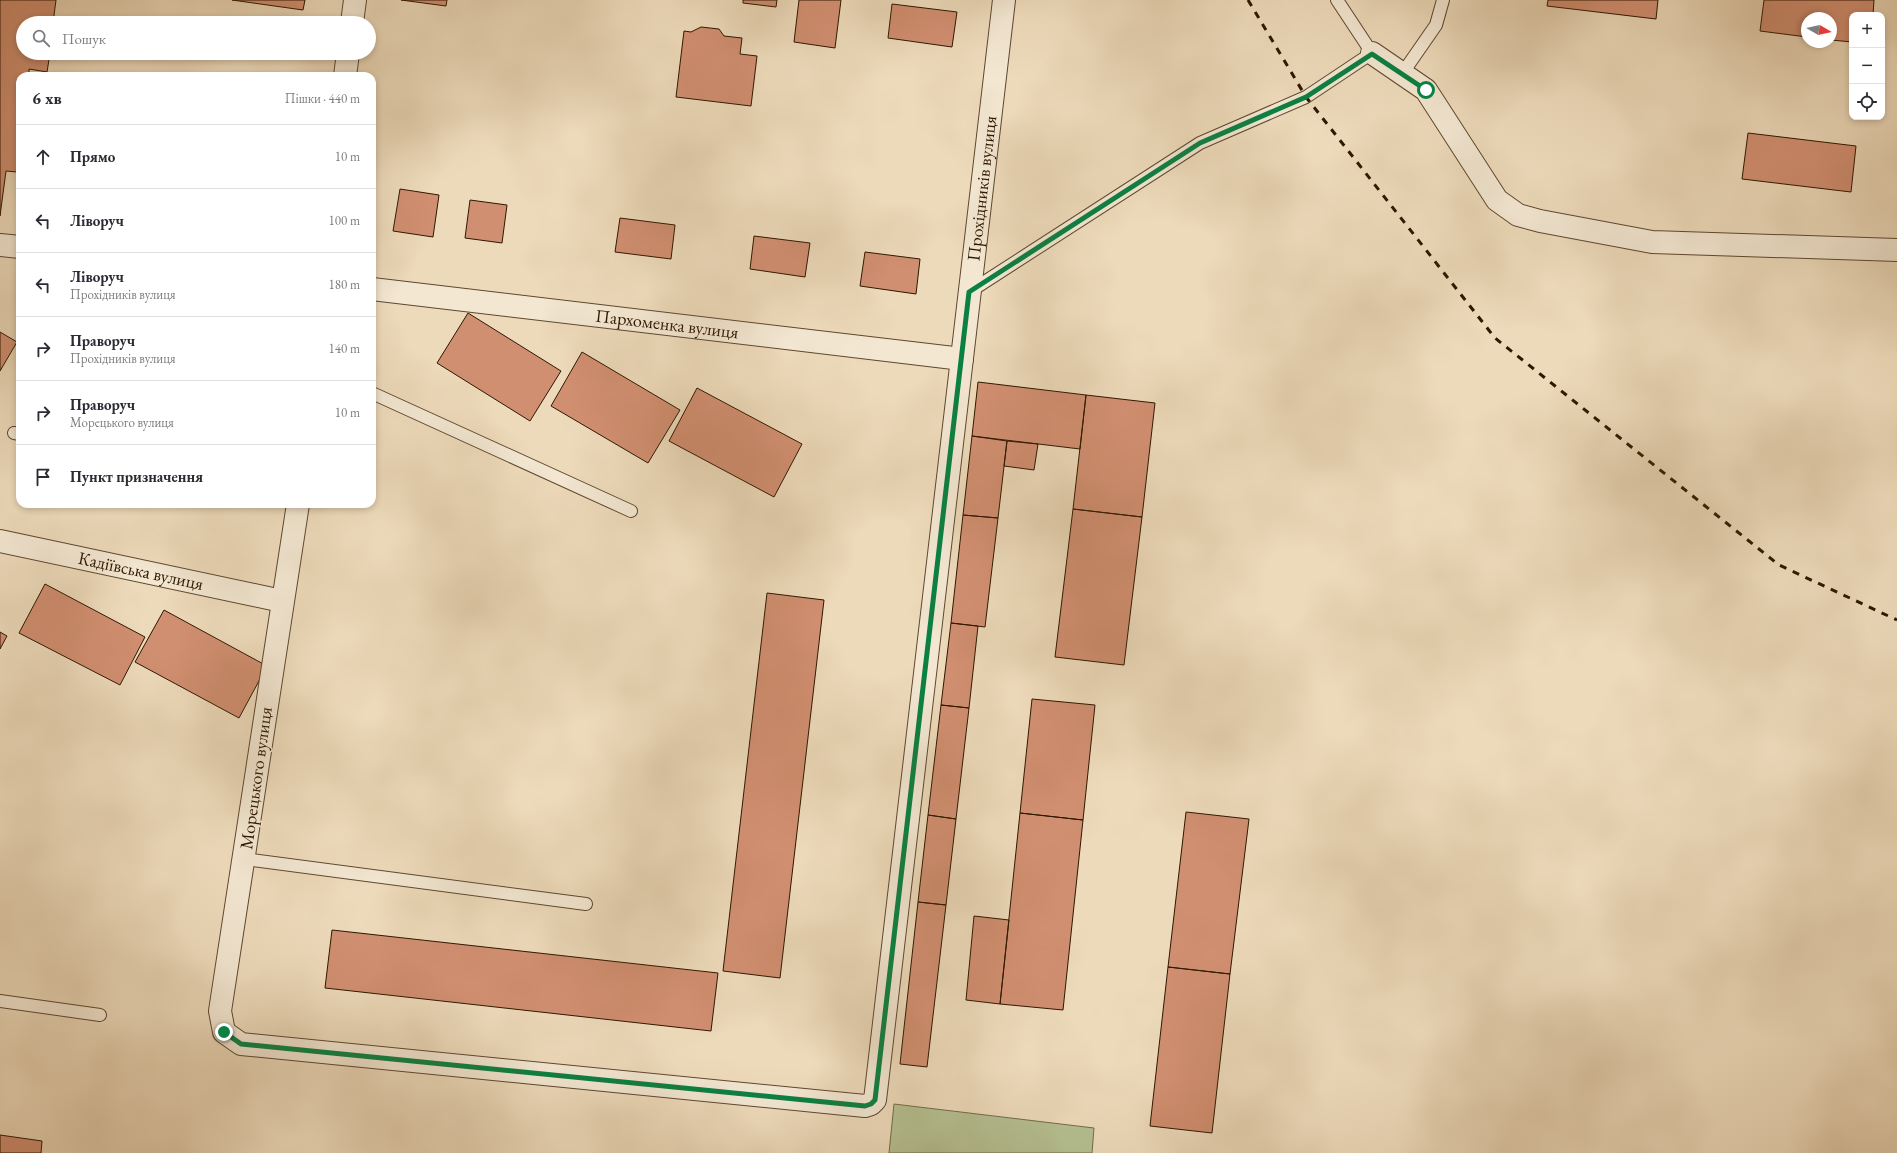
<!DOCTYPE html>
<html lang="uk">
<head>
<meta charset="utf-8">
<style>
	:root { --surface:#fff; --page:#f7f7f7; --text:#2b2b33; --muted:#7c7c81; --line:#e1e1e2 }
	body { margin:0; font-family:"EB Garamond",serif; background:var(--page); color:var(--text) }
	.controls { position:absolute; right:12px; top:12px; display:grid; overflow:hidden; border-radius:8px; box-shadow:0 2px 6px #0003 }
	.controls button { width:36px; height:36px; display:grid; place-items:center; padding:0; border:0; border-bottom:1px solid var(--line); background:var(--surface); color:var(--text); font:20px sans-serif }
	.compass { position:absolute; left:1801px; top:12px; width:36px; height:36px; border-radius:50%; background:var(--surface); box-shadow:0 2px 6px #0003; rotate:99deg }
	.stop { position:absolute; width:12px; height:12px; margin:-9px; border:3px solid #0b8043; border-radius:50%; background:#fff }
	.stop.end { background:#0b8043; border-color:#fff; box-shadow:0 1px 4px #0008 }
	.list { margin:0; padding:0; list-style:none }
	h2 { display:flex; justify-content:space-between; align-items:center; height:52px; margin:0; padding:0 16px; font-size:17px }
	h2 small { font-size:13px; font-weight:400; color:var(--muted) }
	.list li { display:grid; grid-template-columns:26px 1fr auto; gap:12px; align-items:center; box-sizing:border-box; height:64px; padding:0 16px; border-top:1px solid var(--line) }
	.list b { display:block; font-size:15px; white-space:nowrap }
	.list p { margin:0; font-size:13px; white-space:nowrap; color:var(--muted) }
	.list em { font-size:13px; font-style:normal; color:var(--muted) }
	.icon { flex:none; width:22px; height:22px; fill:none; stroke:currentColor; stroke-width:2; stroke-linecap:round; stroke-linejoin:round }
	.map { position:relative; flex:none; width:1897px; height:1153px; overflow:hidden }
	.search { position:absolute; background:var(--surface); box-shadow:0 2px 6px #0003; left:16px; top:16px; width:360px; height:44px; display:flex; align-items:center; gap:10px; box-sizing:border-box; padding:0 14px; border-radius:22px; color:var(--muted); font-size:15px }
	.panel { position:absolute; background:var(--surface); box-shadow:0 2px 6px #0003; left:16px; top:72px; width:360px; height:436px; border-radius:12px }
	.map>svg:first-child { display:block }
	.green { fill:#b5c092; stroke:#726c49 }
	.building { fill:#d18f71; stroke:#2e1700 }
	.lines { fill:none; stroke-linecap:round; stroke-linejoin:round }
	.lane-casing { stroke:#5e482e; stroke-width:14 }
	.street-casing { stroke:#5e482e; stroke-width:24 }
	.lane { stroke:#f3e7d2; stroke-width:12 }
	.street { stroke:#f3e7d2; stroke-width:22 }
	.rail { stroke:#2e1700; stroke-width:3; stroke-dasharray:7 7; stroke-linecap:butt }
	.route { stroke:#0b8043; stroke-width:5 }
	.labels { text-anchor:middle; stroke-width:3; stroke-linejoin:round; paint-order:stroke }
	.street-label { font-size:18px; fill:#2e1700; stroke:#f3e7d2 }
</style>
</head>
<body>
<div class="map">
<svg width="1897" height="1153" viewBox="0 0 1897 1153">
	<rect width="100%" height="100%" fill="#eddaba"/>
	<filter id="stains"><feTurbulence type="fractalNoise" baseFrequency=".005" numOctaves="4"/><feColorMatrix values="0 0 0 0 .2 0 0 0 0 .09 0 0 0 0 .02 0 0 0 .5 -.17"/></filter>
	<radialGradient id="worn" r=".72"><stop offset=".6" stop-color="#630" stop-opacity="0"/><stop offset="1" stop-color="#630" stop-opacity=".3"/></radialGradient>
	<path class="green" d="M894,1104L1094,1128L1092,1153H889Z"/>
	<path class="building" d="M0,0H56L53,23H23V53H50L47,72L29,69V76H20V145L17,172L6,171L0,216Z
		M232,0H305L303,10Z
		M401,0H447L446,6Z
		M743,0H777L776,7L743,3Z
		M799,0H841L835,48L794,42Z
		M1548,0H1658L1656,19L1547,6Z
		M1764,0H1874L1873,15H1852V42L1831,40V18H1807V37L1760,31Z
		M892,4L957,12L952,47L888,38Z
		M701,27L719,29L724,36L742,38L740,54L757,56L751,106L676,97L684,31L691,32Z
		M1748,133L1856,146L1851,192L1742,179Z
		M400,189L439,195L433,237L393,231Z
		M470,200L507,205L502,243L465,238Z
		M620,218L675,225L671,259L615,252Z
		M754,236L810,243L805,277L750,269Z
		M865,252L920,259L916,294L860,286Z
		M468,313L561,371L530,421L437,363Z
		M0,332L17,342L0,371Z
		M582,352L680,410L648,463L551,406Z
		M978,382L1086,395L1080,449L972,436Z
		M697,388L802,444L774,497L669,441Z
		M1086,395L1155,403L1142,517L1073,509Z
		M972,436L1007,441L998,518L963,515Z
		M1007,441L1038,444L1034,470L1004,466Z
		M1073,509L1142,517L1124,665L1055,657Z
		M963,515L998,518L985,627L951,623Z
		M45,584L145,637L120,685L19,633Z
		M767,593L824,600L780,978L723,971Z
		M164,610L267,666L239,718L135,662Z
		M951,623L978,626L969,708L941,705Z
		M0,632L7,636L0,649Z
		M1032,699L1095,705L1083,820L1020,813Z
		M941,705L969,708L956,819L928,815Z
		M1186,812L1249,819L1230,974L1168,967Z
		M1020,813L1083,820L1063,1010L1000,1004Z
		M928,815L956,819L946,905L918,902Z
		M918,902L946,905L927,1067L900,1064Z
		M974,916L1009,920L1000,1004L966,1000Z
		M332,930L718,973L711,1031L325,988Z
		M1168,967L1230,974L1212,1133L1150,1126Z
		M0,1135L42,1141L41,1153H0Z"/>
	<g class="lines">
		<defs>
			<path id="lane" d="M1402,74L1436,25L1443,0
				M969,292L1200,143L1306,97L1372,53L1337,0
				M372,393L631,511
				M14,433L20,434
				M245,859L586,904
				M0,1001L100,1015"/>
			<g id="street">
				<path d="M352,23L355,0"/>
				<path d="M1372,53L1426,90L1497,200L1518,215L1540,221L1652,242L1897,250"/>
				<path d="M345,76L348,53"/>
				<path d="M0,245L20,247"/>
				<path id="s1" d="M372,289L962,359"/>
				<path id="s2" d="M298,504L220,1011L224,1032L241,1044L865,1106L871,1104L875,1100L1004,0"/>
				<path id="s3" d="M0,541L282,601"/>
			</g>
		</defs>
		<use href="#lane" class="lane-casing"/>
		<use href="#street" class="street-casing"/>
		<use href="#lane" class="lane"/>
		<use href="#street" class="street"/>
		<path class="rail" d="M1248,0L1306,97L1495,338L1779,565L1897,620"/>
	</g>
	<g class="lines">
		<path class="route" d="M224,1032L241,1044L865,1106L871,1104L875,1100L969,292L1200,143L1306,97L1372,54L1426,90"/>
	</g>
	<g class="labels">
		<g class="street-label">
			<text dy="6" stroke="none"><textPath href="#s2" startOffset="2112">Прохідників вулиця</textPath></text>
			<text dy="6" stroke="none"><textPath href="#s1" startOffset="297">Пархоменка вулиця</textPath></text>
			<text dy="6" stroke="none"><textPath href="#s3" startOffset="144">Кадіївська вулиця</textPath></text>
			<text transform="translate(256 778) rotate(-82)" y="6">Морецького вулиця</text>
		</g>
	</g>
	<rect width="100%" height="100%" filter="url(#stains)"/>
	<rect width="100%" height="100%" fill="url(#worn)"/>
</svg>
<div class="controls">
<button>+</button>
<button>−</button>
<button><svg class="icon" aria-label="locate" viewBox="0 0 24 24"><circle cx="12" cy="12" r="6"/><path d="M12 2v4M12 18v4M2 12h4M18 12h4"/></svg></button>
</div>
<svg class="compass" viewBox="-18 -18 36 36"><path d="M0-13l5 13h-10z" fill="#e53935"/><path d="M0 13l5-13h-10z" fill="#7c7c81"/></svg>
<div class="stop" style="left:1426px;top:90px"></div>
<div class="stop end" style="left:224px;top:1032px"></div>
<div class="search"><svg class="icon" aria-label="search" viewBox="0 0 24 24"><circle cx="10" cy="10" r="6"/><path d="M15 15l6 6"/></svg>Пошук</div>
<section class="panel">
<h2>6 хв<small>Пішки · 440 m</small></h2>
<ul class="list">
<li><svg class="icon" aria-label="ahead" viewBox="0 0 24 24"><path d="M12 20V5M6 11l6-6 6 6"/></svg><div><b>Прямо</b></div><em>10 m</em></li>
<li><svg class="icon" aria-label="left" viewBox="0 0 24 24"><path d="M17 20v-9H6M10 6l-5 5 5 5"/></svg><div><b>Ліворуч</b></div><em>100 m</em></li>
<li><svg class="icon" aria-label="left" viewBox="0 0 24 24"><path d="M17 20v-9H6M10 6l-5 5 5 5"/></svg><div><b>Ліворуч</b><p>Прохідників вулиця</p></div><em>180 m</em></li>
<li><svg class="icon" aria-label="right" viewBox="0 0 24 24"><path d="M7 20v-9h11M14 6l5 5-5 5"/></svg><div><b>Праворуч</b><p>Прохідників вулиця</p></div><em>140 m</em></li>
<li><svg class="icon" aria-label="right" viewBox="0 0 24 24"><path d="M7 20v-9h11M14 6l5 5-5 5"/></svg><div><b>Праворуч</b><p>Морецького вулиця</p></div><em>10 m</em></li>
<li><svg class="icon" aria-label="arrive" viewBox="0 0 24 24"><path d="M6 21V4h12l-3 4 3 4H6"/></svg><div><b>Пункт призначення</b></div></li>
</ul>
</section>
</div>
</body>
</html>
